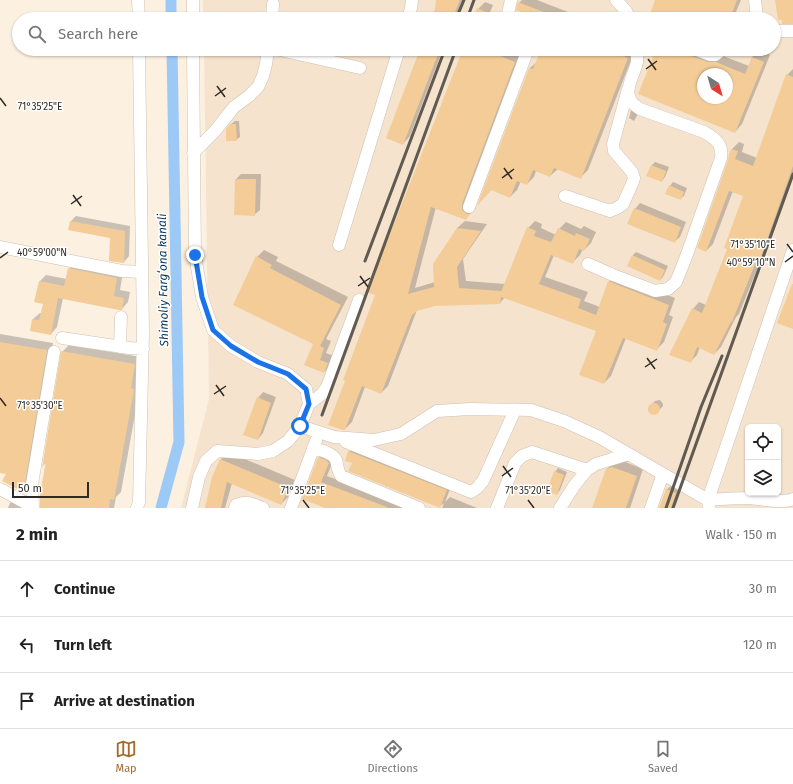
<!DOCTYPE html>
<html lang="en">
<head>
<meta charset="utf-8">
<style>
	:root { --surface:#fff; --page:#f2f2f2; --text:#222; --muted:#767676; --line:#e0e0e0; --accent:#a5692c }
	body { margin:0; font-family:"Fira Sans",sans-serif; background:var(--page); color:var(--text) }
	.controls { position:absolute; right:12px; bottom:12px; display:grid; overflow:hidden; border-radius:6px; box-shadow:0 1px 3px #0004 }
	.controls button { width:36px; height:36px; display:grid; place-items:center; padding:0; border:0; border-bottom:1px solid var(--line); background:var(--surface); color:var(--text); font:20px sans-serif }
	.compass { position:absolute; left:697px; top:68px; width:36px; height:36px; border-radius:50%; background:var(--surface); box-shadow:0 1px 3px #0004; rotate:143deg }
	.scale { position:absolute; left:12px; bottom:10px; width:77px; box-sizing:border-box; padding-left:4px; border:2px solid #2f2a24; border-top:0; font-size:11px; line-height:14px; white-space:nowrap; color:#2f2a24; -webkit-text-stroke:3px #fff; paint-order:stroke }
	.stop { position:absolute; width:12px; height:12px; margin:-9px; border:3px solid #1a73e8; border-radius:50%; background:#fff }
	.stop.end { background:#1a73e8; border-color:#fff; box-shadow:0 1px 4px #0008 }
	.list { margin:0; padding:0; list-style:none }
	h2 { display:flex; justify-content:space-between; align-items:center; height:52px; margin:0; padding:0 16px; font-size:17px }
	h2 small { font-size:13px; font-weight:400; color:var(--muted) }
	.list li { display:grid; grid-template-columns:26px 1fr auto; gap:12px; align-items:center; box-sizing:border-box; height:56px; padding:0 16px; border-top:1px solid var(--line) }
	.list b { display:block; font-size:15px; white-space:nowrap }
	.list em { font-size:13px; font-style:normal; color:var(--muted) }
	.icon { flex:none; width:22px; height:22px; fill:none; stroke:currentColor; stroke-width:2; stroke-linecap:round; stroke-linejoin:round }
	.map { position:relative; flex:none; width:793px; height:508px; overflow:hidden }
	.search { position:absolute; background:var(--surface); box-shadow:0 1px 3px #0004; left:12px; right:12px; top:12px; height:44px; display:flex; align-items:center; gap:10px; box-sizing:border-box; padding:0 14px; border-radius:22px; color:var(--muted); font-size:15px }
	.sheet { height:220px; background:var(--surface) }
	nav { display:flex; justify-content:space-around; align-items:center; box-sizing:border-box; height:56px; border-top:1px solid var(--line); background:var(--surface); font-size:11px; color:var(--muted) }
	nav a { display:grid; justify-items:center; gap:2px }
	nav .on { color:var(--accent) }
	.map>svg:first-child { display:block }
	.built { fill:#f5e3ce; fill-rule:evenodd }
	.shadow { fill:#0003; fill-rule:evenodd }
	.lines { fill:none; stroke-linecap:round; stroke-linejoin:round }
	.canal { stroke:#9dc9f7; stroke-width:11 }
	.building { fill:#f4cc98; fill-rule:evenodd }
	.minor-casing { stroke:#cdc1b2; stroke-width:13 }
	.minor { stroke:#fff; stroke-width:12 }
	.rail { stroke:#615a51; stroke-width:3 }
	.route { stroke:#1a73e8; stroke-width:5 }
	.ticks { fill:none; stroke:#2f2a24; stroke-width:1.5 }
	.labels { text-anchor:middle; stroke-width:3; stroke-linejoin:round; paint-order:stroke }
	.water-label { font-size:12px; font-style:italic; fill:#02335c; stroke:#fff }
	.ticks-label { font-size:10px; text-anchor:middle; fill:#2f2a24; stroke:#fff; stroke-width:3; stroke-linejoin:round; paint-order:stroke }
</style>
</head>
<body>
<div class="map">
<svg width="793" height="508" viewBox="0 0 793 508">
	<rect width="100%" height="100%" fill="#fcf0e0"/>
	<path class="built" d="M203,0H793V508H181L209,399L204,49H774V19H203ZM703,74H727V98H703ZM748,427H778V493H748Z"/>
	<path class="shadow" d="M437,0H463L455,19H432L436,9Z
		M522,0H537L586,19H528L530,14L519,3Z
		M656,0H741L733,19H649Z
		M485,2L493,5L487,19H473L478,9Z
		M421,49H443L410,136L403,144Z
		M464,49H505L521,55L474,208H476L466,218L436,207L415,288L435,282L457,228L465,221L487,224L463,259L466,281L505,284L528,228L535,221L542,224L541,228L556,235L559,229L566,222L581,229L584,226L596,232L591,243L584,250L583,249L580,255L573,262L554,255L545,277L588,292L584,301L600,307L609,282L616,275L675,298L669,315L673,317L664,342L657,349L626,338L611,376L604,383L597,331L505,297L500,303L435,305L417,310L388,386L381,393L365,387L352,422L345,429L346,380Z
		M542,49H631L635,50L588,170L580,178L558,169L550,176L536,171L534,177L527,184L521,181L517,190L510,197L492,189L480,202L530,68L538,61Z
		M647,49H699L723,56L749,66L752,57L760,50L770,55L742,124L735,132ZM703,74H727V98H703Z
		M793,69V177L766,252L762,257L739,314L736,317L721,347L714,354L700,347L697,355L690,362L693,309L699,302L706,305L728,248L744,195L733,191L713,244L706,251L732,149L739,142L744,144L742,152L757,158L787,75Z
		M632,110L638,114L634,121L629,118L631,111Z
		M235,121H239L240,137L236,140L231,124Z
		M655,162L669,167L665,177L662,181L648,175L652,165Z
		M241,174H261L260,210L254,215L236,179Z
		M673,182L687,188L684,196L680,199L670,186Z
		M640,203L686,222L680,237L674,242L635,209Z
		M76,216L130,226L129,256L124,262L111,237L70,230L71,221Z
		M264,250L278,257L276,261L348,297L326,339L331,341L326,353L334,356L331,365L324,372L314,344L257,257Z
		M636,252L668,266L663,277L660,280L628,266L633,255Z
		M76,262L123,272L120,290L130,292L128,302L122,309L63,298L57,327L51,334L31,330L33,319L40,313H42L44,303L39,282L46,275L67,279L69,269Z
		M0,334L53,343L29,484L22,490L8,473L0,472Z
		M69,345L141,357V382L121,492L116,497L114,508H41L47,462L44,465L62,352Z
		M263,392L276,397L263,433L258,439V398Z
		M660,400L663,404V406L656,414H652L649,412L648,409L651,405L655,401Z
		M356,445L452,484L445,502L450,497L477,508H442L444,503L439,507L353,463L349,452Z
		M326,451L335,456L327,476L414,508H328L303,499L319,458Z
		M228,452L295,480L288,497L281,504L232,483L225,508H206L221,459Z
		M620,460L643,469L630,508H593L607,469L614,462Z
		M558,468L567,472L560,490L557,494L555,472Z
		M672,485L681,488L674,508H660L666,490Z
		M17,496L26,501L22,508H8L10,503Z"/>
	<g class="lines">
		<path class="canal" d="M171,0V19
			M161,508L179,442L172,49"/>
	</g>
	<path class="building" d="M436,0H460L452,19H431L435,9Z
		M655,0H737L730,19H648Z
		M775,0H793V24H782V20H778Z
		M518,2L559,18V19H527L529,15L516,10Z
		M477,8L486,12L484,19H472Z
		M420,49H440L403,145L386,138Z
		M463,49H494L493,53L515,62L462,204V209L464,212L467,214H470L466,220L431,207L408,294L434,287L433,264L457,228L481,231L457,267L459,288L501,291V292L527,227L536,231L534,236L551,242L558,228L575,236L576,233L590,239L584,251L579,249L573,264L551,255L539,284L581,299L578,308L596,315L608,281L669,305L663,322L667,324L657,351L623,338L604,384L579,375L596,331L501,297L500,304L435,306L417,311L412,315L381,394L362,386L345,430H343L328,425L345,381L343,380L375,295L367,292Z
		M541,49H606L628,58L581,179L554,168L550,177L533,170L527,185L517,181L510,198L491,190L477,206L529,68L533,69Z
		M644,49H682L687,51L688,54L691,56L708,62H716L745,74L752,57L764,62L735,133L638,94L653,57L644,54ZM703,74H727V98H703Z
		M786,74L793,77V166L760,260L757,259L732,322H731L714,355L697,347L691,363L669,355L692,308L702,313L727,249L724,248L743,196L729,191L706,252L697,248L728,160L729,154L731,149L738,151L735,159L753,166Z
		M230,124H236L237,141H226V129Z
		M651,165L666,171L662,182L646,176Z
		M235,179H256L255,216L234,215Z
		M669,185L684,192L681,200L665,194Z
		M634,208L681,227L675,243L627,224Z
		M70,221L125,231L124,263L109,261L110,238L68,230Z
		M632,255L665,270L660,281L627,266Z
		M256,256L272,265L270,268L341,305L320,346L324,348L320,360L328,363L324,373L304,365L313,344L233,305Z
		M68,268L117,278L114,296L124,298L122,310H119L58,298L51,335L30,331L32,319L39,320L43,304L34,302L39,281L64,286Z
		M792,284H793V329L777,323Z
		M0,342L47,350L25,483V488L23,492L2,481L6,474L0,473Z
		M61,351L135,364L131,388L134,389V390L114,500L110,499L109,508H40V494L46,461L42,468Z
		M257,397L271,403L258,440L243,435Z
		M648 409a6 6 0 1 1 12 0a6 6 0 1 1-12 0Z
		M348,451L447,490L440,508L348,471L352,463L345,461Z
		M318,457L326,460L329,463L321,482L387,507V508H325L302,499Z
		M220,459L289,488L281,505L227,482L221,508H205L212,477Z
		M612,467L637,476L626,508H592L606,469Z
		M554,471L564,475L557,495L547,491Z
		M666,489L676,493L671,508H659Z"/>
	<g class="lines">
		<defs>
			<path id="minor" d="M138,0L139,19
				M193,0V19
				M616,0L626,11L630,19
				M755,0L757,19
				M272,19L273,4
				M408,19L411,8L412,0
				M508,19L507,18L511,0
				M774,31H793
				M276,49L360,68
				M694,49L710,55H715L723,49
				M193,153L215,131L234,107L249,96L258,87L263,76L266,64L268,49
				M565,196L610,211L617,208L623,204L632,184L634,178L632,172L614,151L613,144L628,89
				M469,207L527,52L526,49
				M339,245L399,49
				M0,247L122,271L142,272
				M793,250L708,500C721,499 735,498 749,498C762,499 782,504 793,499
				M588,264L613,275L655,291L668,289L676,282L686,257L721,158C723,144 716,139 704,132L640,109C618,96 633,80 637,62C637,58 637,53 637,49
				M62,338L129,348L143,349
				M120,347L121,317
				M309,404L322,394L327,387L359,300
				M300,426L334,437L374,440L401,434L437,411L470,409L531,410L564,421L599,437L708,500L709,508
				M346,442L471,492L477,488L483,481L515,410
				M313,448C320,450 333,453 336,460C338,467 337,470 341,476L419,508
				M0,489L33,507
				M33,508L32,484L54,352
				M137,508L139,502L143,333L139,49
				M192,508L199,477L206,461L217,451L258,454L273,451L288,441L300,426L309,404L306,389L288,374L258,362L231,346L213,330L202,297L195,255L193,49
				M235,508L236,505C247,500 252,504 263,508
				M291,508L316,441
				M497,508L515,463L522,456L532,452L587,470
				M560,508L574,486L587,470L596,464L629,454
				M651,508L663,474"/>
		</defs>
		<use href="#minor" class="minor-casing"/>
		<use href="#minor" class="minor"/>
		<path class="rail" d="M456,19L464,0
			M467,19L474,0
			M365,261L445,49
			M322,415L456,49
			M666,508L701,407L722,356
			M673,508L793,174"/>
	</g>
	<g class="lines">
		<path class="route" d="M195,255L202,297L213,330L231,346L258,362L288,374L306,389L309,404L300,426"/>
	</g>
	<path class="ticks" d="M648,59L656,70M646,69L657,61M217,86L225,97M215,96L226,88M0,98L6,106M504,168L512,179M502,178L514,169M73,195L81,206M71,204L82,196M787,244L793,252M0,258L8,252M785,262L793,256M360,276L368,287M358,286L370,278M647,358L655,369M645,367L657,359M216,385L224,396M214,394L226,386M0,398L6,406M503,466L511,477M502,476L513,468M303,500L309,508M528,500L534,508"/>
	<g class="labels">
		<g class="water-label">
			<text transform="translate(163 280) rotate(-91)" y="4">Shimoliy Fargʻona kanali</text>
		</g>
	</g>
	<g class="ticks-label">
		<text x="40" y="110">71°35'25"E</text>
		<text x="753" y="248">71°35'10"E</text>
		<text x="42" y="256">40°59'00"N</text>
		<text x="751" y="266">40°59'10"N</text>
		<text x="40" y="409">71°35'30"E</text>
		<text x="303" y="494">71°35'25"E</text>
		<text x="528" y="494">71°35'20"E</text>
	</g>
</svg>
<div class="controls">
<button><svg class="icon" aria-label="locate" viewBox="0 0 24 24"><circle cx="12" cy="12" r="6"/><path d="M12 2v4M12 18v4M2 12h4M18 12h4"/></svg></button>
<button><svg class="icon" aria-label="layers" viewBox="0 0 24 24"><path d="M12 4l9 5-9 5-9-5zM3 14l9 5 9-5"/></svg></button>
</div>
<svg class="compass" viewBox="-18 -18 36 36"><path d="M0-13l5 13h-10z" fill="#e53935"/><path d="M0 13l5-13h-10z" fill="#767676"/></svg>
<div class="scale">50 m</div>
<div class="stop" style="left:300px;top:426px"></div>
<div class="stop end" style="left:195px;top:255px"></div>
<div class="search"><svg class="icon" aria-label="search" viewBox="0 0 24 24"><circle cx="10" cy="10" r="6"/><path d="M15 15l6 6"/></svg>Search here</div>
</div>
<section class="sheet">
<h2>2 min<small>Walk · 150 m</small></h2>
<ul class="list">
<li><svg class="icon" aria-label="ahead" viewBox="0 0 24 24"><path d="M12 20V5M6 11l6-6 6 6"/></svg><div><b>Continue</b></div><em>30 m</em></li>
<li><svg class="icon" aria-label="left" viewBox="0 0 24 24"><path d="M17 20v-9H6M10 6l-5 5 5 5"/></svg><div><b>Turn left</b></div><em>120 m</em></li>
<li><svg class="icon" aria-label="arrive" viewBox="0 0 24 24"><path d="M6 21V4h12l-3 4 3 4H6"/></svg><div><b>Arrive at destination</b></div></li>
</ul>
</section>
<nav>
<a class="on"><svg class="icon" aria-label="map" viewBox="0 0 24 24"><path d="M3 6l6-2 6 2 6-2v14l-6 2-6-2-6 2zM9 4v14M15 6v14"/></svg>Map</a>
<a><svg class="icon" aria-label="directions" viewBox="0 0 24 24"><path d="M12 3l9 9-9 9-9-9zM9 14v-3h6M13 9l2 2-2 2"/></svg>Directions</a>
<a><svg class="icon" aria-label="saved" viewBox="0 0 24 24"><path d="M7 4h10v16l-5-4-5 4z"/></svg>Saved</a>
</nav>
</body>
</html>
